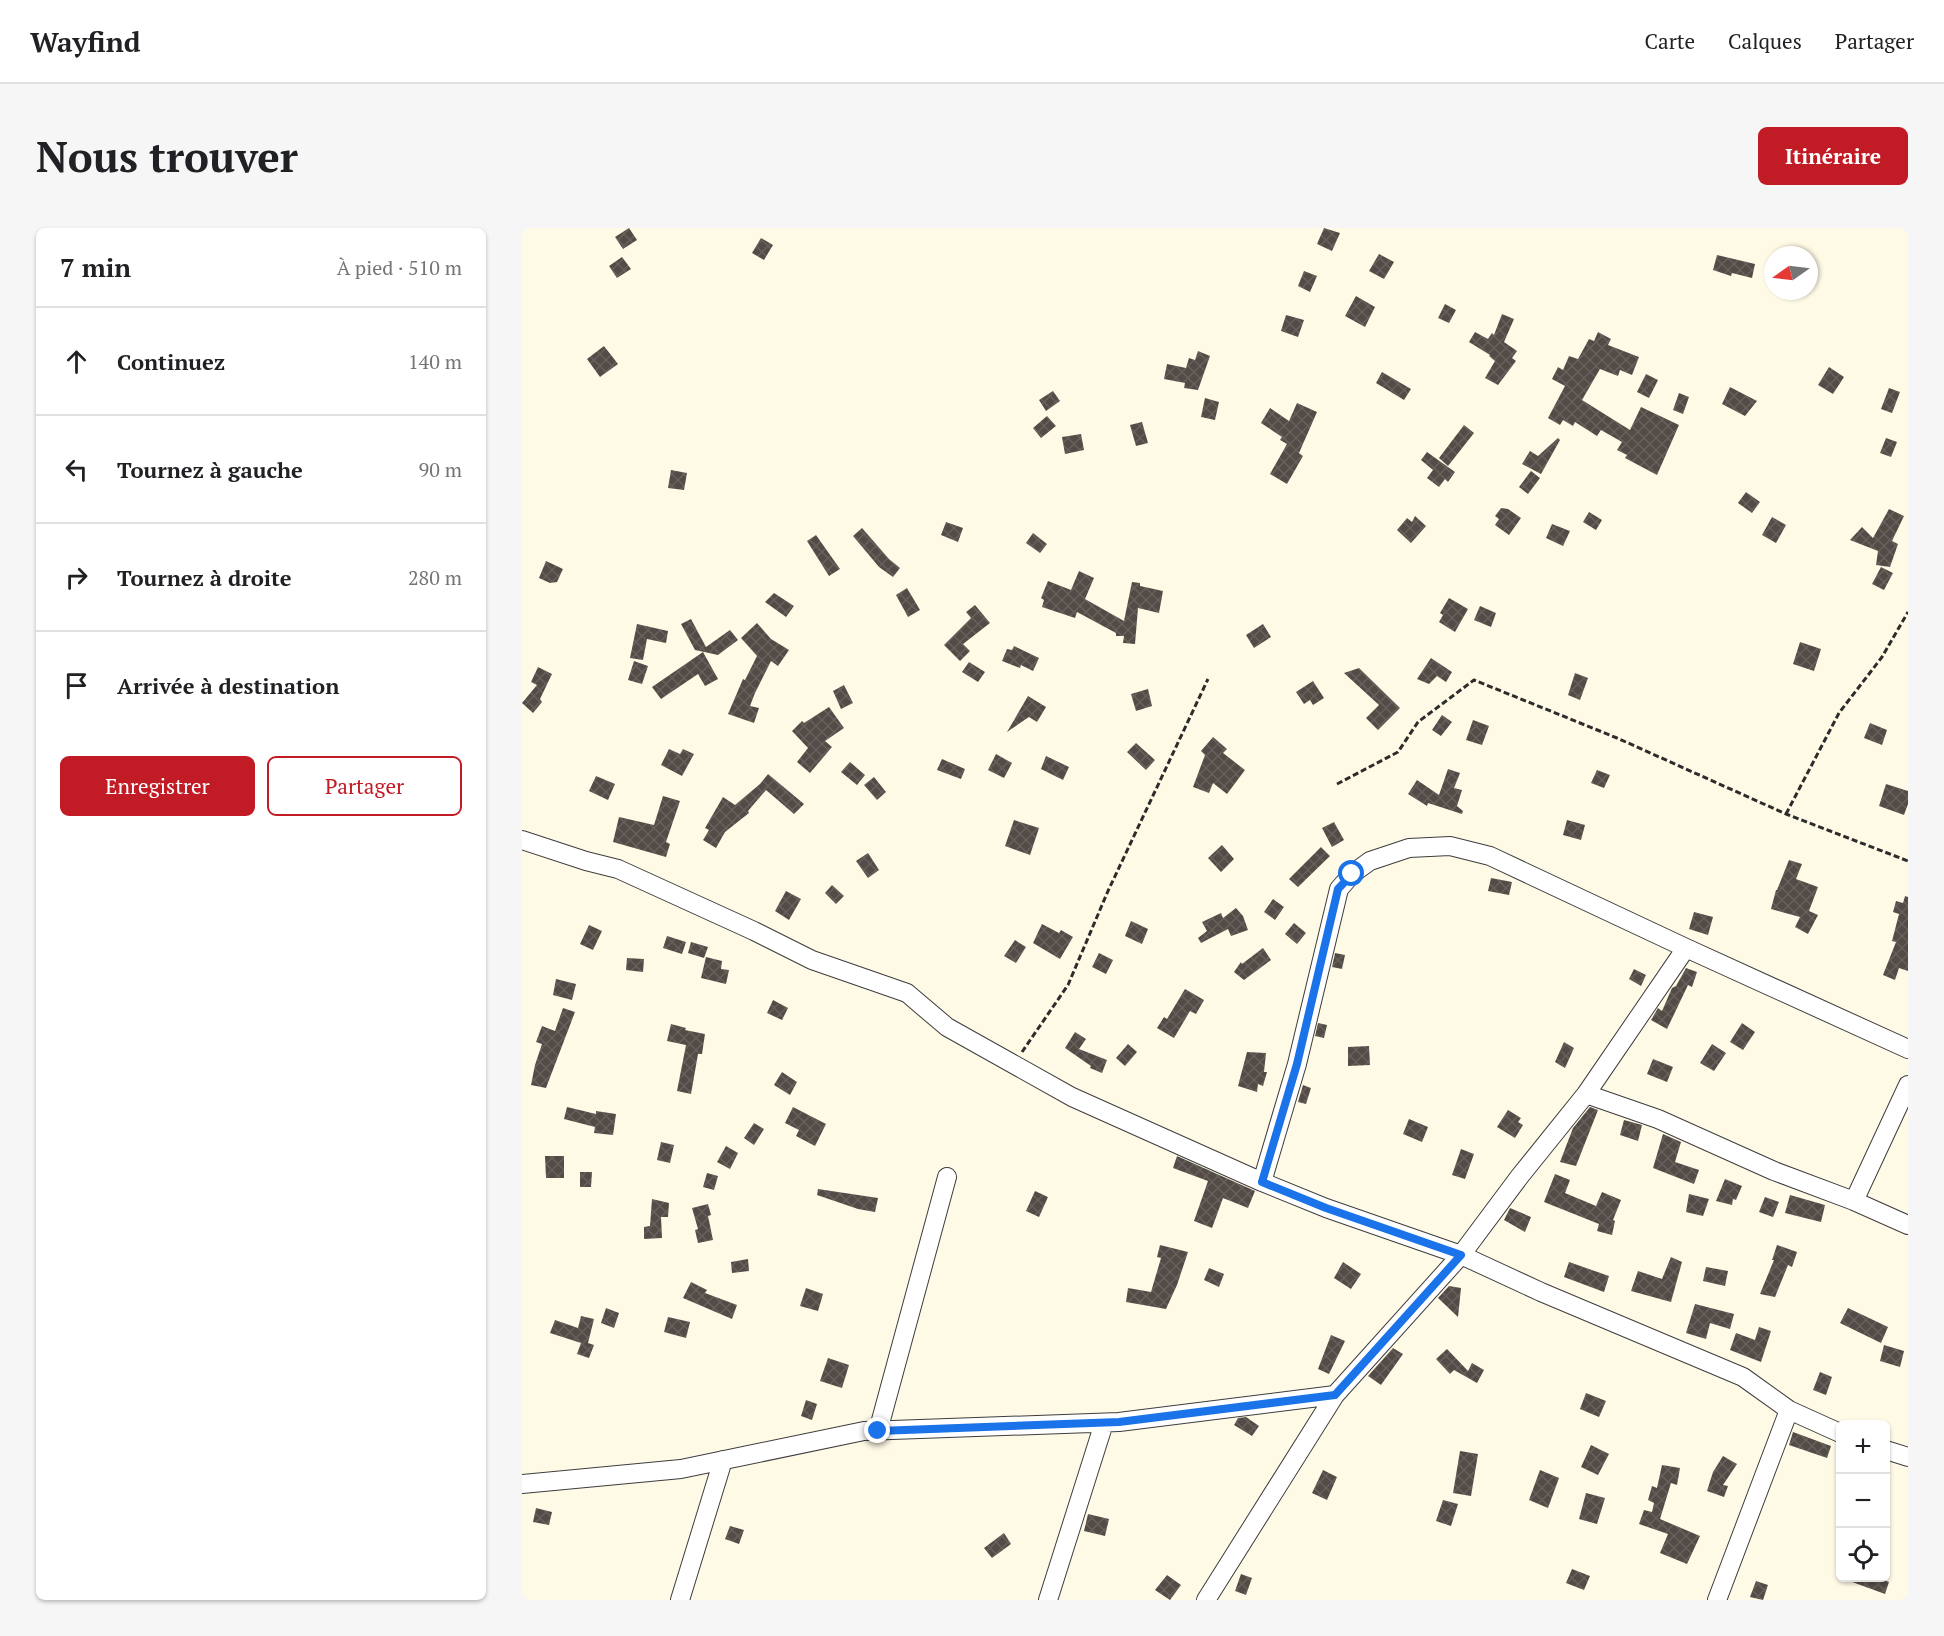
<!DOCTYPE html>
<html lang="fr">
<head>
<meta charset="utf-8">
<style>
	:root { --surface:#fff; --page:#f6f6f6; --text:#202124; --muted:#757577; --line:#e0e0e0; --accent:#c11b25 }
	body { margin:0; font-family:"PT Serif",serif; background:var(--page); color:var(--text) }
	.controls { position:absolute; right:18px; bottom:18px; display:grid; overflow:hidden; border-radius:9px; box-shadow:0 2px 4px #0004 }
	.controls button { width:54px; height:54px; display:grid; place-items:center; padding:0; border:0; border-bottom:2px solid var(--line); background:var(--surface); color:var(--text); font:30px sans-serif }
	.compass { position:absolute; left:1242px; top:18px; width:54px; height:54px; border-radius:50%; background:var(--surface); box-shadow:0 2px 4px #0004; rotate:256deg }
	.stop { position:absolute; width:18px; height:18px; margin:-14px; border:4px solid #1a73e8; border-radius:50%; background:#fff }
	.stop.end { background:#1a73e8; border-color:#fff; box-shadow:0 2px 6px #0008 }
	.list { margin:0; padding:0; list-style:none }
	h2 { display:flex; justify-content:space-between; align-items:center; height:78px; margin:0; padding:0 24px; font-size:26px }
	h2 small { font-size:20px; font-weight:400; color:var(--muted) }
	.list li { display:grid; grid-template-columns:39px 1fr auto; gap:18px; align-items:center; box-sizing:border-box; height:108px; padding:0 24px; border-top:2px solid var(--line) }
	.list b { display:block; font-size:22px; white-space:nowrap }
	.list em { font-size:20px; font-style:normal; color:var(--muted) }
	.actions { display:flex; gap:12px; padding:18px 24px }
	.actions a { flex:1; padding:14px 0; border:2px solid var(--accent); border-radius:9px; text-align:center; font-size:21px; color:var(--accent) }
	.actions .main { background:var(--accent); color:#fff }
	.icon { flex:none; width:33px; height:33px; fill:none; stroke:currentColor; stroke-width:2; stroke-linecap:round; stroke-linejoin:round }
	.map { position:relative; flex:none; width:1386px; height:1372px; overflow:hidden; border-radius:9px }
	header { display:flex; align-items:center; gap:36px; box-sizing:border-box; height:84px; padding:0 30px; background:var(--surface); border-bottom:2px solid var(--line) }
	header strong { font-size:28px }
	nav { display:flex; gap:33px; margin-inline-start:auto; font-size:21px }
	.intro { display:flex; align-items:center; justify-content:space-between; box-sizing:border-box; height:144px; padding:0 36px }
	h1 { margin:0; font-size:42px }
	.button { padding:15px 27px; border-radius:9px; background:var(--accent); color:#fff; font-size:21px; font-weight:700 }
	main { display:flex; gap:36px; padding:0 36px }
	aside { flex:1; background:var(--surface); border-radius:9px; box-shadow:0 2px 4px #0004 }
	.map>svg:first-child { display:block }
	.building { fill:url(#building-cross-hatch) }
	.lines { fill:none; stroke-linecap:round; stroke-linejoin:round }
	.minor-casing { stroke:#3d3d3d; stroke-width:20 }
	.path { stroke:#2c2c2c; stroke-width:3; stroke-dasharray:6 3; stroke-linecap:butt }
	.minor { stroke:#fff; stroke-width:18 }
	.route { stroke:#1a73e8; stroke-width:8 }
</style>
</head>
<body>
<header>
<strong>Wayfind</strong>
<nav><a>Carte</a><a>Calques</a><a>Partager</a></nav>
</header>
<div class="intro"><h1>Nous trouver</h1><a class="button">Itinéraire</a></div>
<main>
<aside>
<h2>7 min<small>À pied · 510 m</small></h2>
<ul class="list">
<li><svg class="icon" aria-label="ahead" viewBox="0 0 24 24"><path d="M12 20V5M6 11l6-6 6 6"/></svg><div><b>Continuez</b></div><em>140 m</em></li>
<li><svg class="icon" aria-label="left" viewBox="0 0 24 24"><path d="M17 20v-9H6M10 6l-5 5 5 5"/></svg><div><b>Tournez à gauche</b></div><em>90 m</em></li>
<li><svg class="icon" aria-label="right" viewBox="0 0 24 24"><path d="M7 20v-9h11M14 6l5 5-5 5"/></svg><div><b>Tournez à droite</b></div><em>280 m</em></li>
<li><svg class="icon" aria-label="arrive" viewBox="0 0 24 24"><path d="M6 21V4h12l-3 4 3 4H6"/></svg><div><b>Arrivée à destination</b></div></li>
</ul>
<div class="actions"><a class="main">Enregistrer</a><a>Partager</a></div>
</aside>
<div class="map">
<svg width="1386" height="1372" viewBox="0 0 1386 1372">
	<defs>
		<pattern id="building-cross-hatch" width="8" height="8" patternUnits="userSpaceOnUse" patternTransform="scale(1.5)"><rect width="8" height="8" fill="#534b46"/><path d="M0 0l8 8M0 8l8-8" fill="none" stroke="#67605c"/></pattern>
	</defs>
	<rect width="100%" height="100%" fill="#fffae6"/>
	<path class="building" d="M107,0L115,12L101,21L93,9Z
		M802,0L818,5L810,23L795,16Z
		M239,10L251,17L242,32L230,25Z
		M857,26L872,34L862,51L847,43Z
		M1195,27L1233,36L1230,50L1210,45L1209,48L1191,42Z
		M100,29L109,41L95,50L87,38Z
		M782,43L795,48L788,64L776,58Z
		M834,68L853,79L843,99L823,88Z
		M923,76L934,82L927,95L916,90Z
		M980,86L992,91L982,114L995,123L990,130L994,133L976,157L963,150L973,133L967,128L968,127L947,114L953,104L966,111L970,105L972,107Z
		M764,87L782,92L776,109L759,103Z
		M1076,104L1089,111L1086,117L1117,129L1110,147L1098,142L1096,148L1078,141L1060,172L1108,202L1119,179L1157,197L1135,247L1103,230L1105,227L1095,222L1100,214L1079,202L1075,208L1053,194L1051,198L1041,192L1038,197L1026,190L1043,158L1030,151L1036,139L1041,142L1047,128L1056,131L1067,111L1072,113Z
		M82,118L96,136L78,149L65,131Z
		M676,123L688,128L676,162L662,160L663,155L642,151L645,136L664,140L667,130L673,132Z
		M1307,139L1322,149L1311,166L1296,157Z
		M860,144L889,161L882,172L854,155Z
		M1124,146L1136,152L1127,170L1115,164Z
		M1208,159L1235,173L1223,188L1200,176Z
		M1367,160L1378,164L1370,185L1359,181Z
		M531,163L538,173L524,183L517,172Z
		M1157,165L1167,169L1161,186L1151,182Z
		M683,170L697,174L693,192L679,189Z
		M775,175L795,184L777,225L781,228L765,256L748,246L765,216L758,212L760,209L739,195L748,180L767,193Z
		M525,188L534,198L519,210L511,200Z
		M620,194L626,215L614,218L608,197Z
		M942,197L952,205L926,238L917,230Z
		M559,206L562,222L543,226L540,209Z
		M1036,210L1038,212L1019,246L1000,236L1008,223L1016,228Z
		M1364,210L1375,214L1369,229L1358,225Z
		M905,224L933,244L926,254L923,251L917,259L905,250L911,242L899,232Z
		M149,242L165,245L162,262L146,260Z
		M1009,243L1018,250L1006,266L997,259Z
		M1224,264L1238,274L1230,285L1216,275Z
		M979,280L986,281L999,290L987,307L973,297L977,291L973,288Z
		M1367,281L1382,288L1370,313L1376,316L1368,339L1354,337L1356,323L1328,312L1340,299L1351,310Z
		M1067,284L1080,292L1074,302L1061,294Z
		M893,288L904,298L889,315L875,302L885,290L890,294Z
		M1250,289L1264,297L1254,315L1240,307Z
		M424,294L441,300L436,314L419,307Z
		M1030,296L1048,303L1041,318L1024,310Z
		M340,300L367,331L378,340L371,349L357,339L331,308Z
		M511,305L525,316L518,325L504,315Z
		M294,307L318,341L307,348L285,313Z
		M24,333L41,341L35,354L28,355L17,350Z
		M1359,339L1371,345L1362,362L1350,356Z
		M557,343L572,350L563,371L602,393L610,354L618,355V358L641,363L637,385L616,380L613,416L601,415L602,408H594V405L555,384L553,390L520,379L522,372L519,370L526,353L549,362Z
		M385,360L398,382L386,389L374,367Z
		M252,365L272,378L264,389L243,374Z
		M927,370L946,381L933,404L917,394L921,387L918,385Z
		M453,377L468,395L441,416L448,423L438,433L422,417L449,390L444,384Z
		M958,378L974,385L969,399L952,392Z
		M169,391L184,419L208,402L216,412L196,427L173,422L159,396Z
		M235,395L249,411L267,422L256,438L249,433L233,465L228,478L237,480L232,495L206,486L221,451L223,452L235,428L219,410Z
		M115,396L146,403L144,415L125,411L121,432L108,430Z
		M741,396L749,409L732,420L724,407Z
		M1278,414L1299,421L1292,443L1271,436Z
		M492,418L517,430L511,443L499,437L498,440L480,433L485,421L490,422Z
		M181,424L196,451L183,458L176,446L139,471L130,459Z
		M909,430L930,444L924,454L915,448L907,456L895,451Z
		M112,433L126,438L120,456L106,452Z
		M447,434L463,444L456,454L440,444Z
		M16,439L30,446L18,471L20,474L11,485L0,475L15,457L9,454Z
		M837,440L878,480L856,502L844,490L857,477L822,445Z
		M1053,445L1066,450L1058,472L1046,467Z
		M791,453L802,470L791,477L788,472L782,476L774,464Z
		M322,457L331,475L319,481L311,463Z
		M626,461L630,478L614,483L609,466Z
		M506,468L524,479L515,494L507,489L485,504Z
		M307,479L322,500L303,513L310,519L288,545L275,534L286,520L270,503L280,493L282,495Z
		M920,487L930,494L919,508L910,502Z
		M951,492L967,498L960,517L944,512Z
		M1348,495L1365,502L1360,517L1342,510Z
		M691,509L705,521L701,525L723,542L705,566L691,555L687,565L671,559L683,527L679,523Z
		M614,515L633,532L624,542L605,524Z
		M147,521L158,526L161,521L172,526L160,548L139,537Z
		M474,526L490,535L482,550L466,542Z
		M524,528L547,539L541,552L519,541Z
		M420,531L443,541L439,551L415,542Z
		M328,534L343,547L335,557L319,544Z
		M926,541L938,545L932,560L940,562L935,578L941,583L940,586L906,575L905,578L886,566L895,552L917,567Z
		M1075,542L1088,547L1082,560L1069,555Z
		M246,546L282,576L272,586L244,562L226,583L227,585L203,604L194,620L181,612L187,602L183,600L201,569L213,577L238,556Z
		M74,548L93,556L86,572L67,563Z
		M352,549L364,564L355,572L342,557Z
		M1364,556L1386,563V576L1382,587L1357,578Z
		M141,568L158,573L144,614L148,616L144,629L91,614L97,589L132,597Z
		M492,592L517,600L508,627L483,618Z
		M1045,592L1063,597L1059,612L1041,607Z
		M812,594L822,612L810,619L800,600Z
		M700,617L712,631L699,644L686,630Z
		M799,619L808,628L776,659L767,651Z
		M346,625L357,642L346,650L334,633Z
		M1267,632L1280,636L1274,651L1296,659L1287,683L1296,687L1286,706L1273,699L1278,689L1249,681L1254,662H1255Z
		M969,650L990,654L987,667L966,663Z
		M310,657L322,668L314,676L303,665Z
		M264,663L279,671L267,692L253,683Z
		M1383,668L1386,669V743L1377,740L1373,752L1361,747L1374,714L1370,713L1377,686L1371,684L1374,673L1381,675Z
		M751,671L762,679L753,692L742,684Z
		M714,680L721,688L726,702L709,708L706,701L679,715L676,710L685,703L680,694L699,685L701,690Z
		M1172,684L1191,689L1186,707L1167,701Z
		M609,693L626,701L620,716L603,708Z
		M772,695L784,705L775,716L763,706Z
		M520,696L537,705L539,702L551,709L538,731L511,715Z
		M67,697L80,703L71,722L58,716Z
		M145,708L164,714L160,726L141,720Z
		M493,712L504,719L494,735L482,728Z
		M169,714L186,719L182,730L166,725Z
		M741,720L749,732L722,752L712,744L719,734L720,736Z
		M577,725L591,732L584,746L570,739Z
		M813,725L823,727L820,741L810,739Z
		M184,729L200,733L199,741L207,742L204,756L179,750Z
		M105,730L122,731L121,744L104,742Z
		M1164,740L1175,744L1170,759L1166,757L1145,801L1129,792L1136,780L1140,783L1150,760L1154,758Z
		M1112,741L1124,747L1119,758L1107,751Z
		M34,751L54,756L50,772L31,767Z
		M663,761L682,772L674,786L668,783L652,810L635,800L642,789L645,791Z
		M251,772L266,780L260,792L245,785Z
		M41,780L53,784L24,860L9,857L13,837L20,816L14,814L20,798L33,803Z
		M796,795L805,797L802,810L793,808Z
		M1220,795L1233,804L1221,822L1208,814Z
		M149,796L164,800L163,802L183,806L180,826H176L169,866L155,863L164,817L145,813Z
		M553,804L564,811L557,821L585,832L580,845L568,840L569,838L543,820Z
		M1042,814L1052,820L1043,840L1033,834Z
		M606,816L615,824L603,838L594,830Z
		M1190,816L1204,825L1192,843L1178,835Z
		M847,818L848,837L826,838V819Z
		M725,824L744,825L742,844H745L741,858L736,856L735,864L716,858Z
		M1131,831L1151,839L1145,854L1125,846Z
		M260,844L275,854L268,867L252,857Z
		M781,857L789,860L784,876L776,874Z
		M45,879L74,886V883L94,886L91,907L72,905L73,899L42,891Z
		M271,879L304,896L293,918L274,908L277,902L263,895Z
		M1068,879L1076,882L1054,938L1038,934L1051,900Z
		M986,882L999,890L996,894L1001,897L993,910L975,899Z
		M887,891L906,899L900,914L881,906Z
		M1102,892L1120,897L1116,913L1098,907Z
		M232,895L242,901L232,917L222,910Z
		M1141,906L1159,914L1153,934L1177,942L1172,956L1131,940Z
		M139,914L152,917L148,935L135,932Z
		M204,918L216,925L208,941L195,934Z
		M939,921L952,926L943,951L930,947Z
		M23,928H42V950H24Z
		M655,928L733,963L726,980L701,970L690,1000L672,993L686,953L651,940Z
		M58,944H70L69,959H58Z
		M185,945L196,948L192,962L181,959Z
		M1033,946L1048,952L1043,965L1074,978L1080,964L1099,972L1091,992L1093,993L1090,1007L1075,1003L1077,996L1022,974Z
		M1203,951L1220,958L1214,972L1211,971L1210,977L1194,973Z
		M296,961L356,970L353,984L336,981L295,967Z
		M513,963L526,969L517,989L504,983Z
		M1167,966L1187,971L1181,988L1164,984Z
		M1268,967L1303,977L1299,994L1263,985Z
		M1243,969L1257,974L1251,989L1237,984Z
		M130,971L147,975L146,989H139L140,1010L122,1011V999L128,998Z
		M186,976L189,987L186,988L191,1012L176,1015L173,1002L176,1001L170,980Z
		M988,980L1009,989L1003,1004L982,992Z
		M638,1017L666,1024L655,1057L644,1081L604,1074L606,1060L629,1064L639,1030L635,1029Z
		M1255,1017L1275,1024L1270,1039L1266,1037L1253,1069L1238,1066L1252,1032H1250Z
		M1149,1029L1160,1034L1149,1074L1109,1063L1116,1043L1140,1051Z
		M226,1031L227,1043L210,1045L209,1034Z
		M821,1034L839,1046L829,1061L812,1050Z
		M1047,1034L1087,1048L1082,1064L1042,1049Z
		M1184,1039L1206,1043L1203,1058L1181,1053Z
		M687,1040L702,1046L697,1059L682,1052Z
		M169,1054L185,1062L183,1065L215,1077L210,1091L161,1070Z
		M927,1058L939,1060L936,1089L916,1070Z
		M284,1060L301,1066L296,1083L278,1078Z
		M1173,1076L1212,1086L1208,1101L1188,1095L1184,1111L1164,1105Z
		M84,1080L97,1085L92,1100L79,1095Z
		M1326,1080L1366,1099L1359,1115L1318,1095Z
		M59,1088L72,1091L66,1115L72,1117L67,1130L55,1126L59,1115L28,1105L33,1092L56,1100Z
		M146,1089L168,1094L164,1110L142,1104Z
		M1237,1099L1249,1103L1239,1134L1208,1122L1214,1105L1233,1112Z
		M809,1107L823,1113L807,1146L796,1141Z
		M1362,1117L1382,1123L1378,1139L1358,1133Z
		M871,1120L881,1126L859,1157L846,1148Z
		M925,1121L946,1143L950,1135L962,1142L955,1155L932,1142L928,1146L914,1131Z
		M306,1130L327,1137L320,1160L298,1153Z
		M1298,1144L1310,1149L1304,1167L1291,1162Z
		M1064,1165L1084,1173L1077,1189L1058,1181Z
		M284,1172L295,1176L290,1192L279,1188Z
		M724,1189L737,1198L730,1208L712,1197L716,1190Z
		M1271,1204L1309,1218L1305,1230L1267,1217Z
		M1069,1217L1087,1226L1076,1247L1059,1239Z
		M938,1223L956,1226L949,1268L931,1265Z
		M1201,1228L1215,1236L1201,1257L1206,1258L1202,1269L1185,1263L1191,1244Z
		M1140,1237L1158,1240L1155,1257L1149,1255L1138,1291L1178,1308L1165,1336L1138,1325L1146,1306L1117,1296L1122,1282L1130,1284L1132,1275L1126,1272L1130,1258L1135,1260Z
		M801,1242L815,1249L805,1272L790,1265Z
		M1018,1242L1037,1250L1026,1280L1007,1272Z
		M1064,1265L1083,1270L1075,1296L1057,1291Z
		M921,1272L936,1276L929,1298L914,1293Z
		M14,1280L30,1284L27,1297L11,1294Z
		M566,1286L587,1291L583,1308L562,1303Z
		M208,1298L222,1302L217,1316L203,1311Z
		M482,1305L489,1316L470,1330L462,1320Z
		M1050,1341L1068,1348L1062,1362L1044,1355Z
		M719,1346L730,1350L724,1367L713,1363Z
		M645,1347L659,1357L648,1372L633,1362Z
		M1322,1350H1356L1367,1354L1363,1366L1322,1351Z
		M1234,1353L1246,1357L1241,1372L1228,1369Z"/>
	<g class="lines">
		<defs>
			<path id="minor" d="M0,612L64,633L96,641L232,703L290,732L385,765L425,799L550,869L740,954L804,980L939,1027L1019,1064L1221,1149L1267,1182L1318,1205
				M1064,866L1164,720
				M740,954L775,836L817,661L830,646L848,633L887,620L928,618L968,628L1164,720L1386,821
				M1332,973L1386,997
				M356,1203L425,949
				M1364,1222L1386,1229
				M0,1256L159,1241L342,1203L597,1194L813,1167L939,1027L998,948L1064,866L1136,891L1252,943L1332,973L1386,857
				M158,1372L201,1232
				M526,1372L582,1195
				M684,1372L813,1167
				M1195,1372L1267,1182"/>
		</defs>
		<use href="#minor" class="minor-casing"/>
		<path class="path" d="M815,556L876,524L896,494L952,452L1095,510L1264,586L1386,633
			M1264,586L1317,485L1360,429L1386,384
			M500,824L546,757L586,663L686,451"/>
		<use href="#minor" class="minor"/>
	</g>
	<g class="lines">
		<path class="route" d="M356,1203L597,1194L813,1167L939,1027L804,980L740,954L775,836L816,661L830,646"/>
	</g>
</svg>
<div class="controls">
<button>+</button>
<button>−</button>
<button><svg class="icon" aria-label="locate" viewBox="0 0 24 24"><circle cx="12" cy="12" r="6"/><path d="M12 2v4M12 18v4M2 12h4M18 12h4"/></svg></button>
</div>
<svg class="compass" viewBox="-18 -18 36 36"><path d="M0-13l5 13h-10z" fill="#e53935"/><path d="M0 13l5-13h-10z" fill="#757577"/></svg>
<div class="stop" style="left:830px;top:646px"></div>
<div class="stop end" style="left:356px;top:1203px"></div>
</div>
</main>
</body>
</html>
